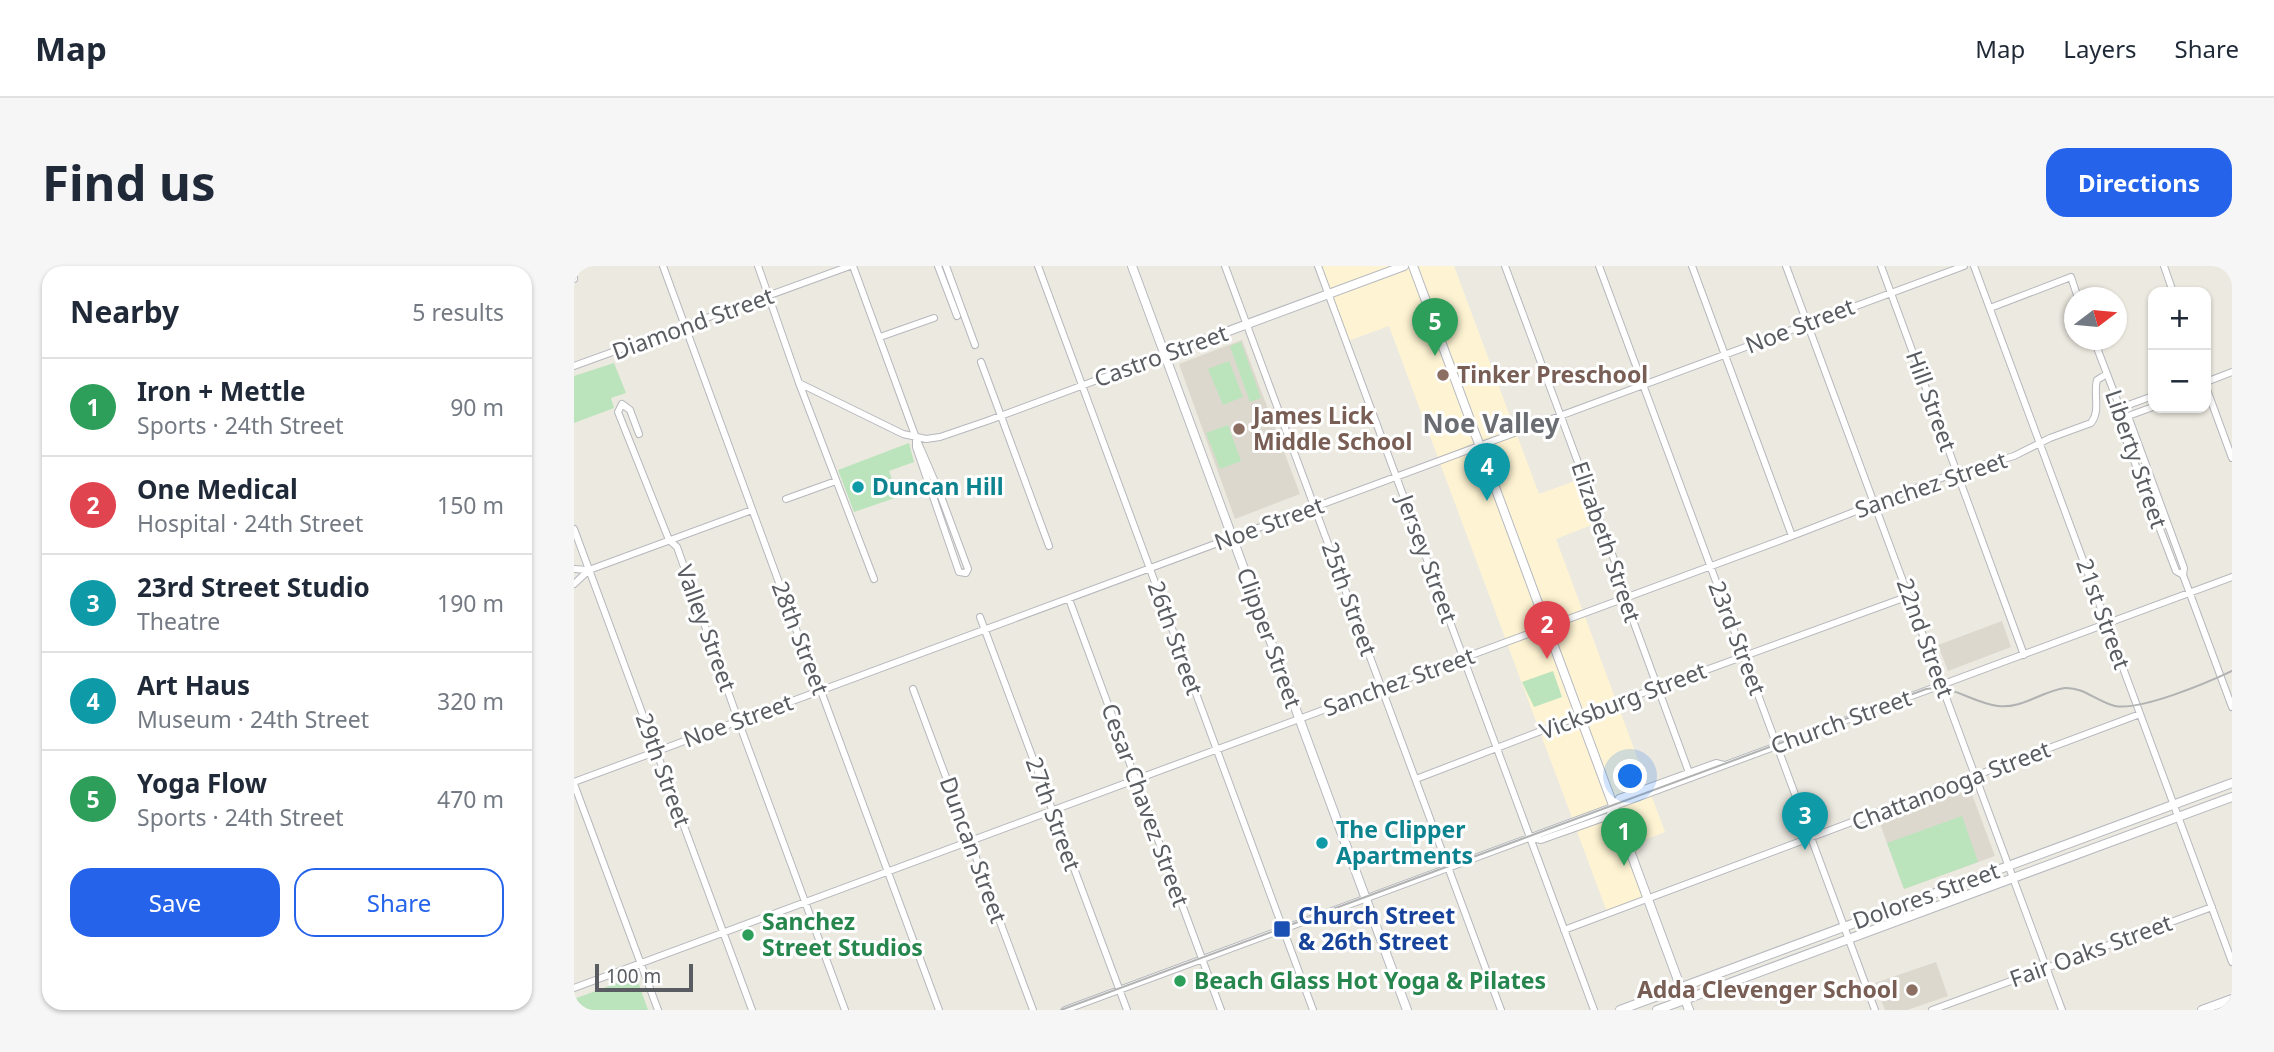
<!DOCTYPE html>
<html lang="en">
<head>
<meta charset="utf-8">
<style>
	:root { --surface:#fff; --page:#f6f6f7; --text:#1f2937; --muted:#747a83; --line:#e0e1e3; --accent:#2563eb }
	body { margin:0; font-family:"Noto Sans",sans-serif; background:var(--page); color:var(--text) }
	.controls { position:absolute; right:21px; top:21px; display:grid; overflow:hidden; border-radius:14px; box-shadow:0 2px 5px #0004 }
	.controls button { width:63px; height:63px; display:grid; place-items:center; padding:0; border:0; border-bottom:2px solid var(--line); background:var(--surface); color:var(--text); font:35px sans-serif }
	.compass { position:absolute; left:1490px; top:21px; width:63px; height:63px; border-radius:50%; background:var(--surface); box-shadow:0 2px 5px #0004; rotate:74deg }
	.scale { position:absolute; left:21px; bottom:18px; width:98px; box-sizing:border-box; padding-left:7px; border:4px solid #595c61; border-top:0; font-size:19px; line-height:24px; white-space:nowrap; color:#595c61; -webkit-text-stroke:5px #fff; paint-order:stroke }
	.you { position:absolute; left:1057px; top:511px; width:24px; height:24px; margin:-18px; border:5px solid #fff; border-radius:50%; background:#1a73e8; box-shadow:0 0 0 10px #1a73e833 }
	.badge { display:grid; place-items:center; width:46px; height:46px; border-radius:50%; background:var(--accent); color:#fff; font-size:23px; font-weight:700 }
	.pin { position:absolute; translate:-50% -58px; filter:drop-shadow(0 2px 4px #0008) }
	.pin::after { content:''; position:absolute; top:37px; width:24px; height:21px; background:inherit; clip-path:polygon(0 0,100% 0,50% 100%) }
	.list { margin:0; padding:0; list-style:none }
	h2 { display:flex; justify-content:space-between; align-items:center; height:91px; margin:0; padding:0 28px; font-size:30px }
	h2 small { font-size:23px; font-weight:400; color:var(--muted) }
	.list li { display:grid; grid-template-columns:46px 1fr auto; gap:21px; align-items:center; box-sizing:border-box; height:98px; padding:0 28px; border-top:2px solid var(--line) }
	.list b { display:block; font-size:26px; white-space:nowrap }
	.list p { margin:0; font-size:23px; white-space:nowrap; color:var(--muted) }
	.list em { font-size:23px; font-style:normal; color:var(--muted) }
	.actions { display:flex; gap:14px; padding:21px 28px }
	.actions a { flex:1; padding:16px 0; border:2px solid var(--accent); border-radius:21px; text-align:center; font-size:24px; color:var(--accent) }
	.actions .main { background:var(--accent); color:#fff }
	.map { position:relative; flex:none; width:1658px; height:744px; overflow:hidden; border-radius:21px }
	header { display:flex; align-items:center; gap:42px; box-sizing:border-box; height:98px; padding:0 35px; background:var(--surface); border-bottom:2px solid var(--line) }
	header strong { font-size:33px }
	nav { display:flex; gap:38px; margin-inline-start:auto; font-size:24px }
	.intro { display:flex; align-items:center; justify-content:space-between; box-sizing:border-box; height:168px; padding:0 42px }
	h1 { margin:0; font-size:49px }
	.button { padding:18px 32px; border-radius:21px; background:var(--accent); color:#fff; font-size:24px; font-weight:700 }
	main { display:flex; gap:42px; padding:0 42px }
	aside { flex:1; background:var(--surface); border-radius:21px; box-shadow:0 2px 5px #0004 }
	.map>svg:first-child { display:block }
	.commercial { fill:#fef4d3 }
	.education { fill:#dcd8ce }
	.green { fill:#bbe4bc }
	.lines { fill:none; stroke-linecap:round; stroke-linejoin:round }
	.street-casing { stroke:#b6b8bd; stroke-width:8 }
	.secondary-casing { stroke:#b6b9bf; stroke-width:10 }
	.street { stroke:#fff; stroke-width:6 }
	.secondary { stroke:#fff; stroke-width:8 }
	.tram { stroke:#b1b2b2; stroke-width:2 }
	.education-dot { fill:#8d6e63; stroke:#fff; stroke-width:2.5 }
	.culture-dot { fill:#0f9aa8; stroke:#fff; stroke-width:2.5 }
	.transit-dot { fill:#1a4fb4; stroke:#fff; stroke-width:2.5 }
	.leisure-dot { fill:#2e9e5b; stroke:#fff; stroke-width:2.5 }
	.labels { text-anchor:middle; stroke-width:6; stroke-linejoin:round; paint-order:stroke }
	.street-label { font-size:23px; fill:#595c61; stroke:#fff }
	.education-label { font-size:23px; font-weight:bold; fill:#785e54; stroke:#fff; text-anchor:start }
	.culture-label { font-size:23px; font-weight:bold; fill:#0d838f; stroke:#fff; text-anchor:start }
	.transit-label { font-size:23px; font-weight:bold; fill:#164399; stroke:#fff; text-anchor:start }
	.leisure-label { font-size:23px; font-weight:bold; fill:#27864d; stroke:#fff; text-anchor:start }
	.quarter-label { font-size:26px; font-weight:bold; fill:#6a6e73; stroke:#fff }
</style>
</head>
<body>
<header>
<strong>Map</strong>
<nav><a>Map</a><a>Layers</a><a>Share</a></nav>
</header>
<div class="intro"><h1>Find us</h1><a class="button">Directions</a></div>
<main>
<aside>
<h2>Nearby<small>5 results</small></h2>
<ul class="list">
<li><span class="badge" style="background:#2e9e5b">1</span><div><b>Iron + Mettle</b><p>Sports · 24th Street</p></div><em>90 m</em></li>
<li><span class="badge" style="background:#e0444e">2</span><div><b>One Medical</b><p>Hospital · 24th Street</p></div><em>150 m</em></li>
<li><span class="badge" style="background:#0f9aa8">3</span><div><b>23rd Street Studio</b><p>Theatre</p></div><em>190 m</em></li>
<li><span class="badge" style="background:#0f9aa8">4</span><div><b>Art Haus</b><p>Museum · 24th Street</p></div><em>320 m</em></li>
<li><span class="badge" style="background:#2e9e5b">5</span><div><b>Yoga Flow</b><p>Sports · 24th Street</p></div><em>470 m</em></li>
</ul>
<div class="actions"><a class="main">Save</a><a>Share</a></div>
</aside>
<div class="map">
<svg width="1658" height="744" viewBox="0 0 1658 744">
	<rect width="100%" height="100%" fill="#ece9e0"/>
	<path class="commercial" d="M746,0H880L965,228L1004,214L1020,258L982,273L1091,566L1052,581L1071,632L1033,646L815,60L774,75Z"/>
	<path class="education" d="M668,74L726,228L661,253L605,98Z
		M1428,355L1437,381L1374,405L1364,379Z
		M1396,523L1421,590L1330,623L1305,555Z
		M1362,696L1374,730L1333,744H1311L1301,717Z"/>
	<path class="green" d="M667,76L687,132L676,136L656,80Z
		M655,95L669,131L649,139L634,103Z
		M40,97L52,127L37,132L40,142L0,157V110Z
		M654,159L667,195L646,203L632,167Z
		M335,177L340,196L315,205L324,231L280,246L264,204Z
		M979,405L988,431L960,441L948,416Z
		M1388,550L1404,596L1330,623L1313,577Z
		M62,710L74,744H2L0,733Z"/>
	<g class="lines">
		<defs>
			<path id="street" d="M89,0L241,415L247,425L365,744
				M184,0L225,117L300,313
				M279,0L342,172L365,225L394,303L392,307L385,306L342,181V172
				M364,0L383,50
				M372,0L401,79
				M464,0L739,744
				M651,0L927,744
				M744,0L1020,744
				M931,0L1054,331L1053,338L1117,512
				M1025,0L1301,744
				M1118,0L1218,270
				M1212,0L1488,744
				M1307,0L1450,389
				M1400,0L1658,696
				M1590,0L1599,26
				M0,12V13
				M1416,42L1497,11L1504,32
				M306,71L360,52
				M1520,74L1546,142V158L1602,305L1609,309
				M407,96L475,280
				M0,100L276,0
				M1632,116L1658,106
				M225,117L329,168L352,173L366,171L413,155L590,89
				M1632,121L1658,192
				M1579,141L1554,150L1610,302L1609,309L1658,441
				M1546,142L1579,130
				M65,168L56,144L48,138L44,146L95,274L103,281L168,465L271,744
				M212,233L262,215
				M0,263L178,744
				M0,303L15,304L178,244
				M0,318L15,304
				M495,333L647,744
				M406,351L553,744
				M339,423L459,744
				M842,513L1006,450L1335,330
				M0,516L1390,0
				M0,518L84,744
				M958,572L967,574L1035,550L1045,532L1142,497L1150,499
				M990,664L1566,448
				M0,722L1218,270L1383,206L1440,190L1476,172L1517,157C1527,145 1519,128 1523,114L1533,108
				M491,744L1658,311
				M1358,744L1638,641"/>
			<path id="secondary" d="M558,0L833,744
				M839,0L1115,744
				M590,89L830,0
				M1046,744L1658,517
				M1083,744L1658,531
				M1628,744L1658,733
				M1651,744L1658,742"/>
		</defs>
		<use href="#street" class="street-casing"/>
		<use href="#secondary" class="secondary-casing"/>
		<use href="#street" class="street"/>
		<use href="#secondary" class="secondary"/>
		<path class="tram" d="M487,744L1352,423C1379,418 1398,437 1424,440C1448,443 1468,425 1491,422C1510,421 1523,436 1541,440C1566,445 1633,417 1658,405"/>
	</g>
	<g class="education-dot">
		<circle cx="869" cy="109" r="7"/>
		<circle cx="665" cy="163" r="7"/>
		<circle cx="1338" cy="724" r="7"/>
	</g>
	<g class="culture-dot">
		<circle cx="284" cy="221" r="7"/>
		<circle cx="748" cy="577" r="7"/>
	</g>
	<rect class="transit-dot" x="699" y="654" width="18" height="18" rx="3.5"/>
	<g class="leisure-dot">
		<circle cx="174" cy="669" r="7"/>
		<circle cx="606" cy="715" r="7"/>
	</g>
	<g class="labels">
		<g class="street-label">
			<text transform="translate(119 58) rotate(-20)" y="8">Diamond Street</text>
			<text transform="translate(1226 60) rotate(-21)" y="8">Noe Street</text>
			<text transform="translate(587 90) rotate(-20)" y="8">Castro Street</text>
			<text transform="translate(1357 135) rotate(70)" y="8">Hill Street</text>
			<text transform="translate(1562 193) rotate(71)" y="8">Liberty Street</text>
			<text transform="translate(1357 219) rotate(-19)" y="8">Sanchez Street</text>
			<text transform="translate(695 258) rotate(-20)" y="8">Noe Street</text>
			<text transform="translate(1032 276) rotate(71)" y="8">Elizabeth Street</text>
			<text transform="translate(853 293) rotate(70)" y="8">Jersey Street</text>
			<text transform="translate(775 333) rotate(70)" y="8">25th Street</text>
			<text transform="translate(1529 348) rotate(70)" y="8">21st Street</text>
			<text transform="translate(132 362) rotate(70)" y="8">Valley Street</text>
			<text transform="translate(226 372) rotate(69)" y="8">28th Street</text>
			<text transform="translate(601 372) rotate(70)" y="8">26th Street</text>
			<text transform="translate(695 372) rotate(70)" y="8">Clipper Street</text>
			<text transform="translate(1163 372) rotate(69)" y="8">23rd Street</text>
			<text transform="translate(1351 372) rotate(70)" y="8">22nd Street</text>
			<text transform="translate(825 416) rotate(-20)" y="8">Sanchez Street</text>
			<text transform="translate(1049 435) rotate(-21)" y="8">Vicksburg Street</text>
			<text transform="translate(164 455) rotate(-20)" y="8">Noe Street</text>
			<text transform="translate(1267 456) rotate(-20)" y="8">Church Street</text>
			<text transform="translate(89 504) rotate(70)" y="8">29th Street</text>
			<text transform="translate(1377 520) rotate(-21)" y="8">Chattanooga Street</text>
			<text transform="translate(571 539) rotate(70)" y="8">Cesar Chavez Street</text>
			<text transform="translate(479 548) rotate(70)" y="8">27th Street</text>
			<text transform="translate(399 584) rotate(70)" y="8">Duncan Street</text>
			<text transform="translate(1352 630) rotate(-20)" y="8">Dolores Street</text>
			<text transform="translate(1517 685) rotate(-20)" y="8">Fair Oaks Street</text>
		</g>
		<g class="education-label">
			<text x="883" y="117">Tinker Preschool</text>
			<text x="679" y="158">James Lick<tspan x="679" dy="26">Middle School</tspan></text>
			<text x="1324" y="732" text-anchor="end">Adda Clevenger School</text>
		</g>
		<g class="culture-label">
			<text x="298" y="229">Duncan Hill</text>
			<text x="762" y="572">The Clipper<tspan x="762" dy="26">Apartments</tspan></text>
		</g>
		<g class="transit-label">
			<text x="724" y="658">Church Street<tspan x="724" dy="26">&amp; 26th Street</tspan></text>
		</g>
		<g class="leisure-label">
			<text x="188" y="664">Sanchez<tspan x="188" dy="26">Street Studios</tspan></text>
			<text x="620" y="723">Beach Glass Hot Yoga &amp; Pilates</text>
		</g>
		<g class="quarter-label">
			<text x="917" y="167">Noe Valley</text>
		</g>
	</g>
</svg>
<div class="controls">
<button>+</button>
<button>−</button>
</div>
<svg class="compass" viewBox="-18 -18 36 36"><path d="M0-13l5 13h-10z" fill="#e53935"/><path d="M0 13l5-13h-10z" fill="#747a83"/></svg>
<div class="scale">100 m</div>
<div class="you"></div>
<div class="pin badge" style="left:1050px;top:600px;background:#2e9e5b">1</div>
<div class="pin badge" style="left:973px;top:393px;background:#e0444e">2</div>
<div class="pin badge" style="left:1231px;top:584px;background:#0f9aa8">3</div>
<div class="pin badge" style="left:913px;top:235px;background:#0f9aa8">4</div>
<div class="pin badge" style="left:861px;top:90px;background:#2e9e5b">5</div>
</div>
</main>
</body>
</html>
